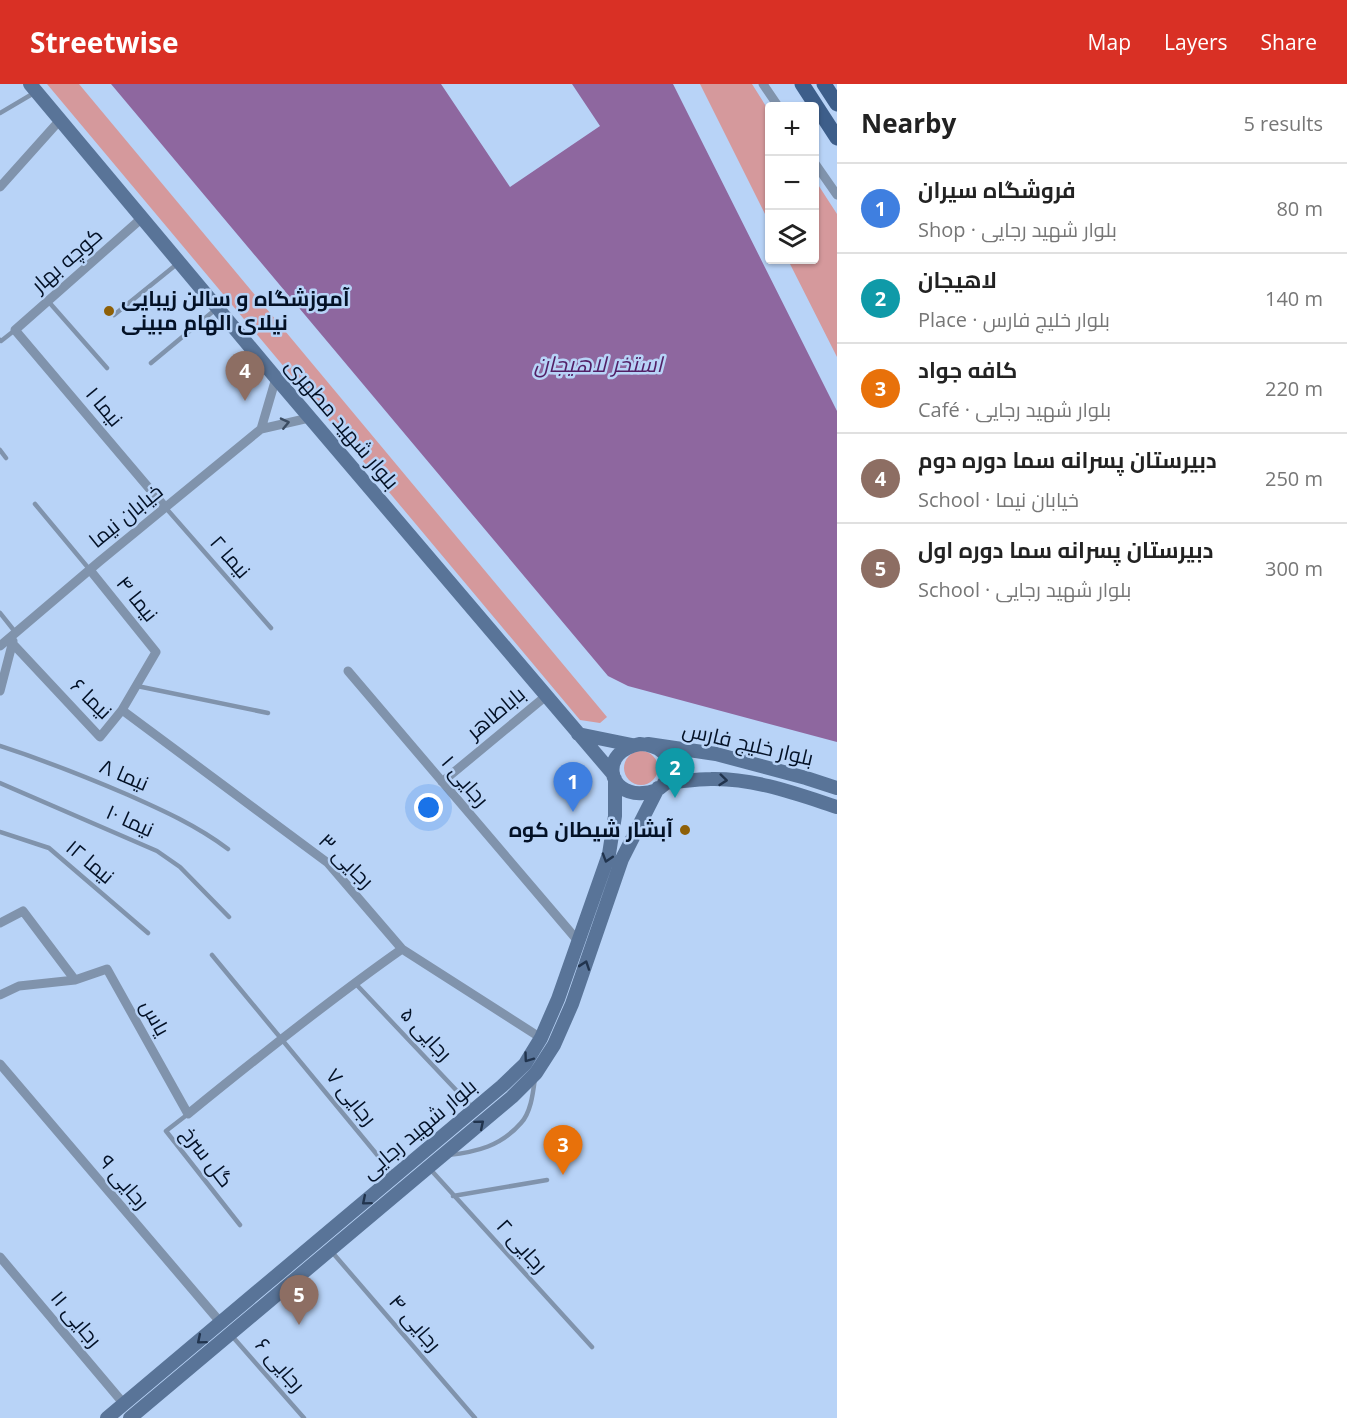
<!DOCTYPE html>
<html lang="en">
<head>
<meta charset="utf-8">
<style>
	:root { --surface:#fff; --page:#f2f2f2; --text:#222; --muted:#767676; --line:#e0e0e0; --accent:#d93025 }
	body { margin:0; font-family:"Open Sans",Cairo,sans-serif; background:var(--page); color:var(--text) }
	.controls { position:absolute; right:18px; top:18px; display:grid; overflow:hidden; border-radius:6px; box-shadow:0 2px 4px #0004 }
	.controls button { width:54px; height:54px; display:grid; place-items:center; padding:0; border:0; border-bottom:2px solid var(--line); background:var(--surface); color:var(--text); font:30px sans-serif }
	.you { position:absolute; left:429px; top:724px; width:21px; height:21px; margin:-15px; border:4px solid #fff; border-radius:50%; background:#1a73e8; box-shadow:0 0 0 9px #1a73e833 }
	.badge { display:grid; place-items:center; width:39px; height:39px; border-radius:50%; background:var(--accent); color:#fff; font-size:20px; font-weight:700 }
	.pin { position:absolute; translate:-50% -50px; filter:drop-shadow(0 2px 3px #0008) }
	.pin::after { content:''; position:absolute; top:32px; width:21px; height:18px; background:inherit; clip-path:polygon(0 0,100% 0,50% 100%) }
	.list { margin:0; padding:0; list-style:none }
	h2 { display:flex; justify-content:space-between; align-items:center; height:78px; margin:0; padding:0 24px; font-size:26px }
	h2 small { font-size:20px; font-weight:400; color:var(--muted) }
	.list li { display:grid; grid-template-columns:39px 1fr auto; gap:18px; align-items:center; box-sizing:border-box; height:90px; padding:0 24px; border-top:2px solid var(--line) }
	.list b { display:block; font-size:22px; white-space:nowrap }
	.list p { margin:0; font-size:20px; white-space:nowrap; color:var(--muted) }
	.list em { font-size:20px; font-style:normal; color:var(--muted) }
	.icon { flex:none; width:33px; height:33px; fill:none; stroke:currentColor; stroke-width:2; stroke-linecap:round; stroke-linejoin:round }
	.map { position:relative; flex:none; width:837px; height:1334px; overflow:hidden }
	header { display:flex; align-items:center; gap:36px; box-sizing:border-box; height:84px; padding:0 30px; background:var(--accent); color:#fff }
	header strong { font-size:28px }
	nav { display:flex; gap:33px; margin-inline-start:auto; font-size:21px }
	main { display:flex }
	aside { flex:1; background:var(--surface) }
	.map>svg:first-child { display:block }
	.green { fill:#d5999c }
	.water { fill:#8e679f }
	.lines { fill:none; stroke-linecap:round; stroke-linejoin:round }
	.lane { stroke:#8093ac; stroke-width:4.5 }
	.street { stroke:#8093ac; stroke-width:9 }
	.secondary { stroke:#597498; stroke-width:14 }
	.primary { stroke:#3d5e8a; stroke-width:15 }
	.oneway { stroke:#3b4c62 }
	.oneway2 { stroke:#21344e }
	.poi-dot { fill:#8e6008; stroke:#b8d3f7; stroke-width:2 }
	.labels { text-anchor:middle; stroke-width:5; stroke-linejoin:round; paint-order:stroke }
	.street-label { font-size:21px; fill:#031126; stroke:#b8d3f7 }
	.poi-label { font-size:21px; font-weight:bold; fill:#031126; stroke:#b8d3f7; text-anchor:start }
	.water-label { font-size:22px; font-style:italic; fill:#521f65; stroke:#b8d3f7 }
</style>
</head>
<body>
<header>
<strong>Streetwise</strong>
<nav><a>Map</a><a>Layers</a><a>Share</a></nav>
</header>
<main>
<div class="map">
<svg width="837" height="1334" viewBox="0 0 837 1334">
	<rect width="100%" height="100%" fill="#b8d3f7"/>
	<path class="green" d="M47,0H79L607,633L600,639L580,636Z
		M700,0H752L769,27V138Z
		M815,96L837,130V273L788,176H814Z
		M624 684a17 17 0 1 1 34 0a17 17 0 1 1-34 0Z"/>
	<path class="water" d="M111,0H441L510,103L600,42L572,0H673L837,327V658L628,602L608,592Z"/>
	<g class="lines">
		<path class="lane" d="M0,29L34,9
			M48,217L107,284
			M114,231L177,180
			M0,256L1,257L15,246
			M151,279L216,225
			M0,366L6,374
			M35,420L90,486
			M165,423L271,544
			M0,529L16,549
			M137,602L268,629
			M0,662C43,676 84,692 126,710C162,726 196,741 228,765
			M0,699L157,767L180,783L229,833
			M0,748L49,764L148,849
			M212,871L393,1090
			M354,898L474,1025
			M188,1030L166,1047L240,1141
			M448,1071C477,1068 501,1062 521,1039C531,1028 533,1009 535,994
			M430,1085L592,1263
			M453,1112L547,1096
			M332,1168L475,1334
			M232,1252L304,1334"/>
		<path class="street" d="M763,0L778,22
			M814,78L837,111
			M0,103L60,36
			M142,134L15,246L165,423
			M261,345L276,294
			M13,560L100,653L122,626L156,568L90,486
			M0,562L100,477L261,345L309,334
			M348,587L578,857
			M0,607L13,557
			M122,626L328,779L402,865L541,954
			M442,698L546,612
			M0,839L23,827L75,896
			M0,911L19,902L75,896L107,885L188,1030C258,973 328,917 402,865
			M0,980L221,1239
			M0,1173L124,1320"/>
		<path class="secondary" d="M30,0L276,294L613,690
			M578,650L632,661
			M640,660C681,662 680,707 643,709C607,712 599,667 640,660Z
			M648,660L716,670L806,694L837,704
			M664,699C680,698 695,695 711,695C754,694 797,710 837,723
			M107,1334L502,1002L525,980L541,954L558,915L609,770L615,732V695
			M130,1334L512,1013L536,989L554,961L572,920L622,775L658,704"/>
		<path class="primary" d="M802,0L837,54
			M824,0L837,20"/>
	</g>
	<defs><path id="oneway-chevron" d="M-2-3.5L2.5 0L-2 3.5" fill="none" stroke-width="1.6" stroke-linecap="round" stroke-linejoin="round" transform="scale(1.5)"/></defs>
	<use class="oneway" href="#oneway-chevron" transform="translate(285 339) rotate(-13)"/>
	<g class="oneway2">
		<use href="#oneway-chevron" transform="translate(723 696) rotate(6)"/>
		<use href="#oneway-chevron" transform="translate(607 774) rotate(107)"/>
		<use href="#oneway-chevron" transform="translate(585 881) rotate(-71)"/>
		<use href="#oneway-chevron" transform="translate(528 974) rotate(126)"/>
		<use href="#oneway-chevron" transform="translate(480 1040) rotate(-40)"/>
		<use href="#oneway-chevron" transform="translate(366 1117) rotate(140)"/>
		<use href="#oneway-chevron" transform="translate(201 1256) rotate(140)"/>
	</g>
	<g class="poi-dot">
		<circle cx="109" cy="227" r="6"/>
		<circle cx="685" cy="746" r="6"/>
	</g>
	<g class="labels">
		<g class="street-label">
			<text transform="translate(67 176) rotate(-41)" y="7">کوچه بهار</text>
			<text transform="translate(104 323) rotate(50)" y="7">نیما ۱</text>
			<text transform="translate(342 340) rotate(50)" y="7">بلوار شهید مطهری</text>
			<text transform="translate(126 432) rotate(-39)" y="7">خیابان نیما</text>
			<text transform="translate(230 473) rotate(49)" y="7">نیما ۲</text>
			<text transform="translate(137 515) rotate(51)" y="7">نیما ۴</text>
			<text transform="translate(91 615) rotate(44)" y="7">نیما ۶</text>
			<text transform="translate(496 629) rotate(-40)" y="7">باباطاهر</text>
			<text transform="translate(748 660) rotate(13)" y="7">بلوار خلیج فارس</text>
			<text transform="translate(124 691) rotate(23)" y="7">نیما ۸</text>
			<text transform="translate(465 697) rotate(49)" y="7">رجایی ۱</text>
			<text transform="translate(130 737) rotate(24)" y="7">نیما ۱۰</text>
			<text transform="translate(346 777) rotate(45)" y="7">رجایی ۳</text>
			<text transform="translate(90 778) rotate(40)" y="7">نیما ۱۲</text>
			<text transform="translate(155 934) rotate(61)" y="7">یاس</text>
			<text transform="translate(426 950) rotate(47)" y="7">رجایی ۵</text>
			<text transform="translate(351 1013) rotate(51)" y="7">رجایی ۷</text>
			<text transform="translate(419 1045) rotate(-40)" y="7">بلوار شهید رجایی</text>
			<text transform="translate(207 1073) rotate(52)" y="7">گل سرخ</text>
			<text transform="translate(124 1098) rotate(49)" y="7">رجایی ۹</text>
			<text transform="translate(522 1162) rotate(48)" y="7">رجایی ۲</text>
			<text transform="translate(76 1235) rotate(50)" y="7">رجایی ۱۱</text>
			<text transform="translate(415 1239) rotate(49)" y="7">رجایی ۴</text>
			<text transform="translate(280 1281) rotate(49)" y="7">رجایی ۶</text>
		</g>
		<g class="poi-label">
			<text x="121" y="222">آموزشگاه و سالن زیبایی<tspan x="121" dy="24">نیلای الهام مبینی</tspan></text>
			<text x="673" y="753" text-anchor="end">آبشار شیطان کوه</text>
		</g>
		<g class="water-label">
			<text x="598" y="288">استخر لاهیجان</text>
		</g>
	</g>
</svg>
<div class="controls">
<button>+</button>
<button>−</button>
<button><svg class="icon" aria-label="layers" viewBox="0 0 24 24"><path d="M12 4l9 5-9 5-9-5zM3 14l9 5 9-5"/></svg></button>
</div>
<div class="you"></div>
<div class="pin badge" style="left:573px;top:728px;background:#3f7fe0">1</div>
<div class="pin badge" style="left:675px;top:714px;background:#0f9aa8">2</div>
<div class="pin badge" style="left:563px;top:1091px;background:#e8710a">3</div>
<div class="pin badge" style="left:245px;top:317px;background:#8d6e63">4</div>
<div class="pin badge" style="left:299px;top:1241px;background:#8d6e63">5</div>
</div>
<aside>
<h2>Nearby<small>5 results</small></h2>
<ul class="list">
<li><span class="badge" style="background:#3f7fe0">1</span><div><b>فروشگاه سیران</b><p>Shop · بلوار شهید رجایی</p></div><em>80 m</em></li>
<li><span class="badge" style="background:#0f9aa8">2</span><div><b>لاهيجان</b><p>Place · بلوار خلیج فارس</p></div><em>140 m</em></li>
<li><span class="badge" style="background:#e8710a">3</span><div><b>کافه جواد</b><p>Café · بلوار شهید رجایی</p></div><em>220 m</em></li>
<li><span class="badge" style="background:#8d6e63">4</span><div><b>دبیرستان پسرانه سما دوره دوم</b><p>School · خیابان نیما</p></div><em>250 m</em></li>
<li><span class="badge" style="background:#8d6e63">5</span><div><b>دبیرستان پسرانه سما دوره اول</b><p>School · بلوار شهید رجایی</p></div><em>300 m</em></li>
</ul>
</aside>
</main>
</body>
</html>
